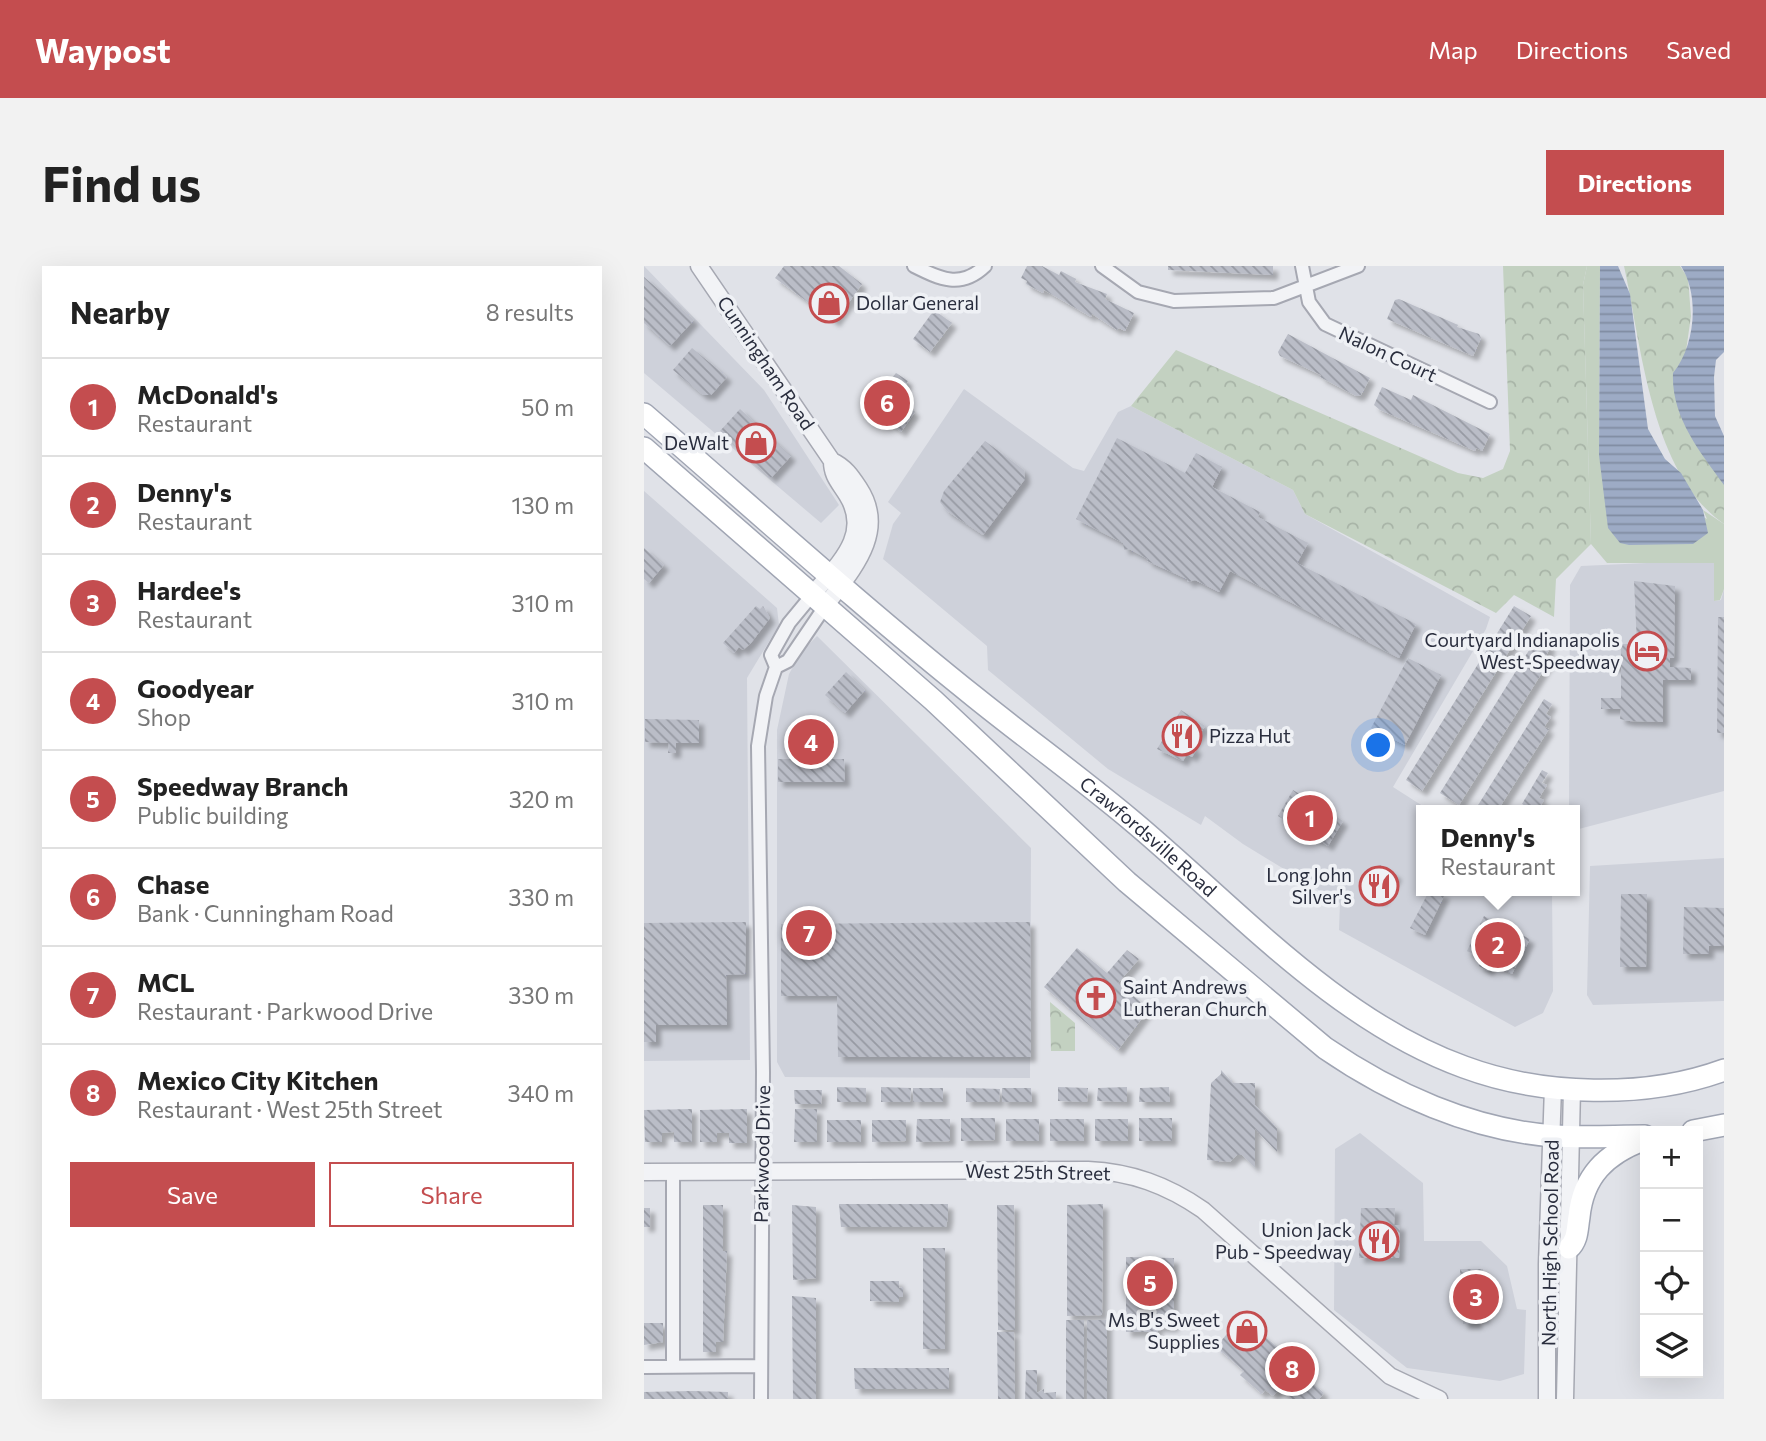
<!DOCTYPE html>
<html lang="en">
<head>
<meta charset="utf-8">
<style>
	:root { --surface:#fff; --page:#f2f2f2; --text:#222; --muted:#767676; --line:#e0e0e0; --accent:#c44d4f }
	body { margin:0; font-family:Commissioner,sans-serif; background:var(--page); color:var(--text) }
	.controls { position:absolute; right:21px; bottom:21px; display:grid; overflow:hidden; border-radius:0px; box-shadow:0 7px 28px #0002 }
	.controls button { width:63px; height:63px; display:grid; place-items:center; padding:0; border:0; border-bottom:2px solid var(--line); background:var(--surface); color:var(--text); font:35px sans-serif }
	.you { position:absolute; left:735px; top:480px; width:24px; height:24px; margin:-18px; border:5px solid #fff; border-radius:50%; background:#1a73e8; box-shadow:0 0 0 10px #1a73e833 }
	.badge { display:grid; place-items:center; width:46px; height:46px; border-radius:50%; background:var(--accent); color:#fff; font-size:23px; font-weight:700 }
	.pin { position:absolute; translate:-50% -50%; border:4px solid #fff; box-shadow:0 2px 7px #0006 }
	.popup { position:absolute; left:772px; top:539px; width:164px; height:91px; box-sizing:border-box; display:grid; place-content:center; border-radius:0px; background:var(--surface); filter:drop-shadow(0 2px 5px #0005); font-size:23px; white-space:nowrap; color:var(--muted) }
	.popup b { font-size:26px; color:var(--text) }
	.popup::after { content:''; position:absolute; left:50%; top:100%; margin-left:-14px; border:14px solid transparent; border-top-color:var(--surface) }
	.list { margin:0; padding:0; list-style:none }
	h2 { display:flex; justify-content:space-between; align-items:center; height:91px; margin:0; padding:0 28px; font-size:30px }
	h2 small { font-size:23px; font-weight:400; color:var(--muted) }
	.list li { display:grid; grid-template-columns:46px 1fr auto; gap:21px; align-items:center; box-sizing:border-box; height:98px; padding:0 28px; border-top:2px solid var(--line) }
	.list b { display:block; font-size:26px; white-space:nowrap }
	.list p { margin:0; font-size:23px; white-space:nowrap; color:var(--muted) }
	.list em { font-size:23px; font-style:normal; color:var(--muted) }
	.actions { display:flex; gap:14px; padding:21px 28px }
	.actions a { flex:1; padding:16px 0; border:2px solid var(--accent); border-radius:0px; text-align:center; font-size:24px; color:var(--accent) }
	.actions .main { background:var(--accent); color:#fff }
	.icon { flex:none; width:38px; height:38px; fill:none; stroke:currentColor; stroke-width:2; stroke-linecap:round; stroke-linejoin:round }
	.map { position:relative; flex:none; width:1080px; height:1133px; overflow:hidden; border-radius:0px }
	header { display:flex; align-items:center; gap:42px; box-sizing:border-box; height:98px; padding:0 35px; background:var(--accent); color:#fff }
	header strong { font-size:33px }
	nav { display:flex; gap:38px; margin-inline-start:auto; font-size:24px }
	.intro { display:flex; align-items:center; justify-content:space-between; box-sizing:border-box; height:168px; padding:0 42px }
	h1 { margin:0; font-size:49px }
	.button { padding:18px 32px; border-radius:0px; background:var(--accent); color:#fff; font-size:24px; font-weight:700 }
	main { display:flex; gap:42px; padding:0 42px }
	aside { flex:1; background:var(--surface); border-radius:0px; box-shadow:0 7px 28px #0002 }
	.map>svg:first-child { display:block }
	.built { fill:#ced1da }
	.green { fill:#c3d1c1 }
	.forest { fill:url(#forest-crowns) }
	.water { fill:url(#water-rules) }
	.building { fill:url(#building-back-hatch); filter:url(#shadow) }
	.lines { fill:none; stroke-linecap:round; stroke-linejoin:round }
	.minor-casing { stroke:#a6a8b2; stroke-width:16 }
	.tertiary-casing { stroke:#a6a8b2; stroke-width:19 }
	.primary-casing { stroke:#a0a5b3; stroke-width:24 }
	.minor { stroke:#f2f3f6; stroke-width:12 }
	.tertiary { stroke:#f2f3f6; stroke-width:16 }
	.primary { stroke:#fff; stroke-width:21 }
	.labels { text-anchor:middle; stroke-width:7; stroke-linejoin:round; paint-order:stroke }
	.poi-label { font-size:19px; fill:#2a2e3e; stroke:#eff1f5; text-anchor:end }
	.street-label { font-size:19px; fill:#2a2e3e; stroke:#eff1f5 }
</style>
</head>
<body>
<header>
<strong>Waypost</strong>
<nav><a>Map</a><a>Directions</a><a>Saved</a></nav>
</header>
<div class="intro"><h1>Find us</h1><a class="button">Directions</a></div>
<main>
<aside>
<h2>Nearby<small>8 results</small></h2>
<ul class="list">
<li><span class="badge">1</span><div><b>McDonald's</b><p>Restaurant</p></div><em>50 m</em></li>
<li><span class="badge">2</span><div><b>Denny's</b><p>Restaurant</p></div><em>130 m</em></li>
<li><span class="badge">3</span><div><b>Hardee's</b><p>Restaurant</p></div><em>310 m</em></li>
<li><span class="badge">4</span><div><b>Goodyear</b><p>Shop</p></div><em>310 m</em></li>
<li><span class="badge">5</span><div><b>Speedway Branch</b><p>Public building</p></div><em>320 m</em></li>
<li><span class="badge">6</span><div><b>Chase</b><p>Bank · Cunningham Road</p></div><em>330 m</em></li>
<li><span class="badge">7</span><div><b>MCL</b><p>Restaurant · Parkwood Drive</p></div><em>330 m</em></li>
<li><span class="badge">8</span><div><b>Mexico City Kitchen</b><p>Restaurant · West 25th Street</p></div><em>340 m</em></li>
</ul>
<div class="actions"><a class="main">Save</a><a>Share</a></div>
</aside>
<div class="map">
<svg width="1080" height="1133" viewBox="0 0 1080 1133">
	<defs>
		<pattern id="forest-crowns" width="20" height="18" patternUnits="userSpaceOnUse" patternTransform="scale(1.75)"><rect width="20" height="18" fill="#c3d1c1"/><path d="M2 6a3 3 0 1 1 6 0M12 15a3 3 0 1 1 6 0" fill="none" stroke="#a8b4a7"/></pattern>
		<pattern id="water-rules" width="6" height="5" patternUnits="userSpaceOnUse" patternTransform="scale(1.75)"><rect width="6" height="5" fill="#9dabc5"/><path d="M0 2.5h6" fill="none" stroke="#808ca1"/></pattern>
		<pattern id="building-back-hatch" width="6" height="6" patternUnits="userSpaceOnUse" patternTransform="scale(1.75)"><rect width="6" height="6" fill="#babdc7"/><path d="M-1 5l2 2M0 0l6 6M5-1l2 2" fill="none" stroke="#979aa3"/></pattern>
		<filter id="shadow"><feDropShadow dx="5" dy="5" stdDeviation="2" flood-color="#0004"/></filter>
	</defs>
	<rect width="100%" height="100%" fill="#e0e2e8"/>
	<path class="built" d="M0,0L120,124L195,239L177,257L0,107Z
		M320,123L429,202L440,205L474,146L487,140L649,224L661,248L846,351L842,363L749,521L785,544H777V625H908L909,725L899,747L871,761L695,664L696,637L599,578L561,550L557,559L464,503L344,404L343,380L239,293L249,258L257,247L244,236Z
		M0,225L133,342L135,359L103,412L106,794L0,795Z
		M1025,296L1071,297L1070,335L1077,334L1080,323V525L931,564V544H925L926,319L937,300Z
		M173,370L387,582L386,812L141,811L133,796V464L145,408L158,385Z
		M1080,592V735L949,739L943,729L946,600Z
		M716,867L779,917L780,975H837L863,1000L873,1043L882,1044L880,1108L856,1115L763,1102L690,1044L691,883Z"/>
	<path class="green" d="M943,0H956L955,189L1063,253L1059,244L1080,258V323L1076,334L1070,335V297H963L947,278L939,19Z"/>
	<path class="forest" d="M859,0H943L939,19L947,278L912,313L910,351L870,329L852,347L661,248L649,224L487,140L532,84L814,207L839,212L859,203L866,185Z
		M980,0H1036L1044,12L1047,50L1041,92L1080,217V258C1007,207 998,82 980,0Z
		M406,736L431,757V785H407Z"/>
	<path class="water" d="M956,0H974L986,28L1004,163L1021,193L1037,207L1059,244L1064,267L1049,278L985,279L976,277L964,262L955,189Z
		M1037,0H1080V86L1072,94L1070,111L1071,150L1080,170V219C1056,186 1027,151 1029,107C1051,80 1056,30 1037,0Z"/>
	<path class="building" d="M140,0H195L218,18L191,56L131,12Z
		M383,0H398L415,9L417,5L432,13L431,16L463,28L461,33L490,47L481,65L475,62L473,64L448,48L447,51L400,24L399,27L382,18L383,15L377,12Z
		M524,0H629V9L524,4Z
		M0,11L50,54L26,80L0,57Z
		M755,33L814,59L813,61L835,68L837,72L829,90L743,53L751,34Z
		M290,44L308,57L286,86L269,73Z
		M644,68L726,112L717,129L712,130L676,111L677,109L636,90L634,86Z
		M48,82L83,111L67,129H59L29,104Z
		M252,107L264,115L252,132L271,146L257,166L244,156L242,159L223,142Z
		M738,121L767,134L769,129L846,168L838,185L832,182L831,185L736,144L730,139Z
		M96,143L147,190L127,212L76,165Z
		M473,172L541,207L552,187L578,201L568,221L616,246L614,251L664,277L653,297L772,358L755,392L586,305L575,326L551,314L544,316L543,313L503,295L504,293L485,283L480,284L479,277L432,253Z
		M341,175L380,204L381,213L339,269L303,245L296,236L300,225Z
		M0,282L20,299L5,317L0,313Z
		M990,315L1031,320L1030,392H1026V401L1047,402V414H1019V456L985,455L976,453L977,443H957V432H977V401H965V394H977V378H993Z
		M112,340L116,343L119,340L126,352L107,377L99,384L95,381L90,387L79,377Z
		M870,340L887,350L778,525L762,514Z
		M1074,351H1080V467H1073Z
		M897,365L907,371L903,378L907,381L901,391L906,394L815,539L796,527Z
		M764,392L797,409L761,479L727,462Z
		M202,406L221,424L201,447L181,429Z
		M900,433L908,438L902,448L907,451L900,461L905,463L854,544H831Z
		M537,444L561,460L548,480L553,483L548,491L543,488L539,495L513,483Z
		M1,453L55,454V477H32V487H24L25,477L1,476Z
		M152,459H181V493H200L201,516H134V493H152Z
		M898,504L904,507L898,517L903,519L895,532L900,534L894,544H888L878,538Z
		M649,524L699,555L684,580L634,550Z
		M736,599L753,609L737,635L720,625L727,614L723,612L726,606L730,609Z
		M785,625L801,628L781,669L766,662Z
		M977,628H1003L1002,701H976Z
		M1040,641L1080,642V680H1065V688H1039Z
		M840,650L886,673L868,708L848,697L844,705L835,700L838,692L823,685Z
		M102,656L101,708L82,709L83,759H12V776H0V657Z
		M386,656L387,791H194L193,730H137V658Z
		M433,682L463,707L483,684L495,693L474,717L505,743L474,784L400,721Z
		M577,804L589,817H611V839L633,862V886L611,863V902L598,889H593L586,896L563,894L567,817L577,808Z
		M193,821L222,822V836H193Z
		M237,821L267,822L266,836H237Z
		M414,821L444,822L443,836L414,835Z
		M483,821V836L453,835L454,822Z
		M525,821L526,836H495L496,822Z
		M269,822H299V836H269Z
		M322,822L356,823L355,836H322Z
		M358,822H387L388,836H358Z
		M150,824H178L177,838H151Z
		M48,843V876H30V866L18,867V876H1L0,844Z
		M103,843V877H85V867H73V876H56V844Z
		M151,843H173V876H150Z
		M317,852H351V874L317,875Z
		M495,852H528V875H495Z
		M273,853H306V875L272,876Z
		M362,853H395V875H362Z
		M406,853H440V875H406Z
		M451,853H484V875H451Z
		M183,854H217V876H183Z
		M228,854H262V875L228,876Z
		M195,938H304V951L302,961H197Z
		M459,938L458,1049L423,1050V939Z
		M59,939H79V985H83L79,1076H72V1086H59Z
		M148,939L172,941V1012L149,1014Z
		M353,939H370L371,1064H354Z
		M0,942H6V961H0Z
		M717,942H751L750,959H756L755,992H715Z
		M279,982H301V1083H279Z
		M482,991L530,992V1061H513L514,1066H482Z
		M816,1003H839V1026H848V1035H840V1052H833V1058H819V1051H816Z
		M226,1015H255V1022L259,1021V1031H255V1036L226,1035Z
		M148,1030L172,1032V1133H149Z
		M597,1051L648,1093L656,1102L654,1105L680,1127L675,1133H648L636,1122L629,1130L621,1124L618,1128L596,1109L600,1105L572,1081Z
		M422,1054H440V1133H422Z
		M443,1054H463V1133H443Z
		M0,1057H19V1076L0,1079Z
		M353,1066H370L371,1133H354Z
		M210,1102H305V1123H211Z
		M382,1104H393V1127L400,1123V1127L412,1126V1133H381Z
		M48,1125L84,1126V1133H0V1126Z"/>
	<g class="lines">
		<defs>
			<path id="minor" d="M270,0C296,13 317,23 341,0
				M458,0L494,26L530,35L630,32L714,0
				M658,0L665,36L681,58L846,136
				M132,401L127,389L145,357L169,328
				M29,906V1100
				M0,1101L117,1100
				M117,1133L119,806L114,480L122,430L132,401L144,395L182,339"/>
			<path id="tertiary" d="M55,0L188,195C201,201 207,210 215,222C244,266 208,304 182,339
				M169,328C194,298 228,269 203,229C195,216 188,210 188,195
				M0,906L444,904C487,906 523,919 559,944L746,1110L795,1133
				M903,1133V998L909,821
				M921,1133L928,822"/>
			<g id="primary">
				<path id="s1" d="M0,148C110,243 218,341 332,432C383,473 437,512 487,554C590,640 692,755 820,801C898,830 1001,833 1080,804"/>
				<path d="M0,182L289,434L483,616L681,782C748,828 828,864 910,870C940,872 971,870 1001,870"/>
				<path d="M1049,865L1080,859"/>
				<path d="M925,982C934,974 933,962 935,951C939,910 962,888 999,874"/>
			</g>
		</defs>
		<use href="#minor" class="minor-casing"/>
		<use href="#tertiary" class="tertiary-casing"/>
		<use href="#primary" class="primary-casing"/>
		<use href="#minor" class="minor"/>
		<use href="#tertiary" class="tertiary"/>
		<use href="#primary" class="primary"/>
	</g>
	<defs>
		<symbol id="shop-ring" viewBox="-11 -11 22 22"><circle r="9.5" fill="#eff1f5" stroke="#c44d4f" stroke-width="1.5"/><path d="M-5-2.5h2.3a2.7 3.5 0 0 1 5.4 0H5L5.5 6h-11ZM-1.5-2.5h3a1.5 2.3 0 0 0-3 0Z" fill="#c44d4f"/></symbol>
		<symbol id="hotel-ring" viewBox="-11 -11 22 22"><circle r="9.5" fill="#eff1f5" stroke="#c44d4f" stroke-width="1.5"/><path d="M-6-4.5h1.5V1H6V5H4.5V3h-9V5H-6ZM-4 0a1.8 1.8 0 1 1 3.6 0ZM.5 0V-2.5h3Q6-2.5 6 0Z" fill="#c44d4f"/></symbol>
		<symbol id="restaurant-ring" viewBox="-11 -11 22 22"><circle r="9.5" fill="#eff1f5" stroke="#c44d4f" stroke-width="1.5"/><path d="M-5-6h1v4h1v-4h1v4h1v-4h1v5L-1.5 .5V6h-2V.5L-5-1ZM5-6V6H3V1.5H1.5Q1.5-4 5-6Z" fill="#c44d4f"/></symbol>
		<symbol id="church-ring" viewBox="-11 -11 22 22"><circle r="9.5" fill="#eff1f5" stroke="#c44d4f" stroke-width="1.5"/><path d="M-1.2-6h2.4v3.5h3.3v2.4h-3.3V6h-2.4V-.1h-3.3v-2.4h3.3Z" fill="#c44d4f"/></symbol>
	</defs>
	<g fill-rule="evenodd">
		<use href="#shop-ring" x="163" y="15" width="44" height="44"/>
		<use href="#shop-ring" x="90" y="155" width="44" height="44"/>
		<use href="#hotel-ring" x="981" y="363" width="44" height="44"/>
		<use href="#restaurant-ring" x="516" y="448" width="44" height="44"/>
		<use href="#restaurant-ring" x="713" y="598" width="44" height="44"/>
		<use href="#church-ring" x="430" y="710" width="44" height="44"/>
		<use href="#restaurant-ring" x="713" y="953" width="44" height="44"/>
		<use href="#shop-ring" x="581" y="1043" width="44" height="44"/>
	</g>
	<g class="labels">
		<g class="poi-label">
			<text x="212" y="44" text-anchor="start">Dollar General</text>
			<text x="85" y="184">DeWalt</text>
			<text x="976" y="381">Courtyard Indianapolis<tspan x="976" dy="22">West-Speedway</tspan></text>
			<text x="565" y="477" text-anchor="start">Pizza Hut</text>
			<text x="708" y="616">Long John<tspan x="708" dy="22">Silver's</tspan></text>
			<text x="479" y="728" text-anchor="start">Saint Andrews<tspan x="479" dy="22">Lutheran Church</tspan></text>
			<text x="708" y="971">Union Jack<tspan x="708" dy="22">Pub - Speedway</tspan></text>
			<text x="576" y="1061">Ms B's Sweet<tspan x="576" dy="22">Supplies</tspan></text>
		</g>
		<g class="street-label">
			<text transform="translate(744 88) rotate(25)" y="7">Nalon Court</text>
			<text transform="translate(122 97) rotate(56)" y="7">Cunningham Road</text>
			<text dy="7" stroke="none"><textPath href="#s1" startOffset="658">Crawfordsville Road</textPath></text>
			<text transform="translate(118 888) rotate(-89)" y="7">Parkwood Drive</text>
			<text transform="translate(394 906) rotate(1)" y="7">West 25th Street</text>
			<text transform="translate(906 977) rotate(-89)" y="7">North High School Road</text>
		</g>
	</g>
</svg>
<div class="controls">
<button>+</button>
<button>−</button>
<button><svg class="icon" aria-label="locate" viewBox="0 0 24 24"><circle cx="12" cy="12" r="6"/><path d="M12 2v4M12 18v4M2 12h4M18 12h4"/></svg></button>
<button><svg class="icon" aria-label="layers" viewBox="0 0 24 24"><path d="M12 4l9 5-9 5-9-5zM3 14l9 5 9-5"/></svg></button>
</div>
<div class="you"></div>
<div class="pin badge" style="left:666px;top:552px">1</div>
<div class="pin badge" style="left:854px;top:679px">2</div>
<div class="popup"><b>Denny's</b>Restaurant</div>
<div class="pin badge" style="left:832px;top:1031px">3</div>
<div class="pin badge" style="left:167px;top:476px">4</div>
<div class="pin badge" style="left:506px;top:1017px">5</div>
<div class="pin badge" style="left:243px;top:137px">6</div>
<div class="pin badge" style="left:165px;top:667px">7</div>
<div class="pin badge" style="left:648px;top:1103px">8</div>
</div>
</main>
</body>
</html>
